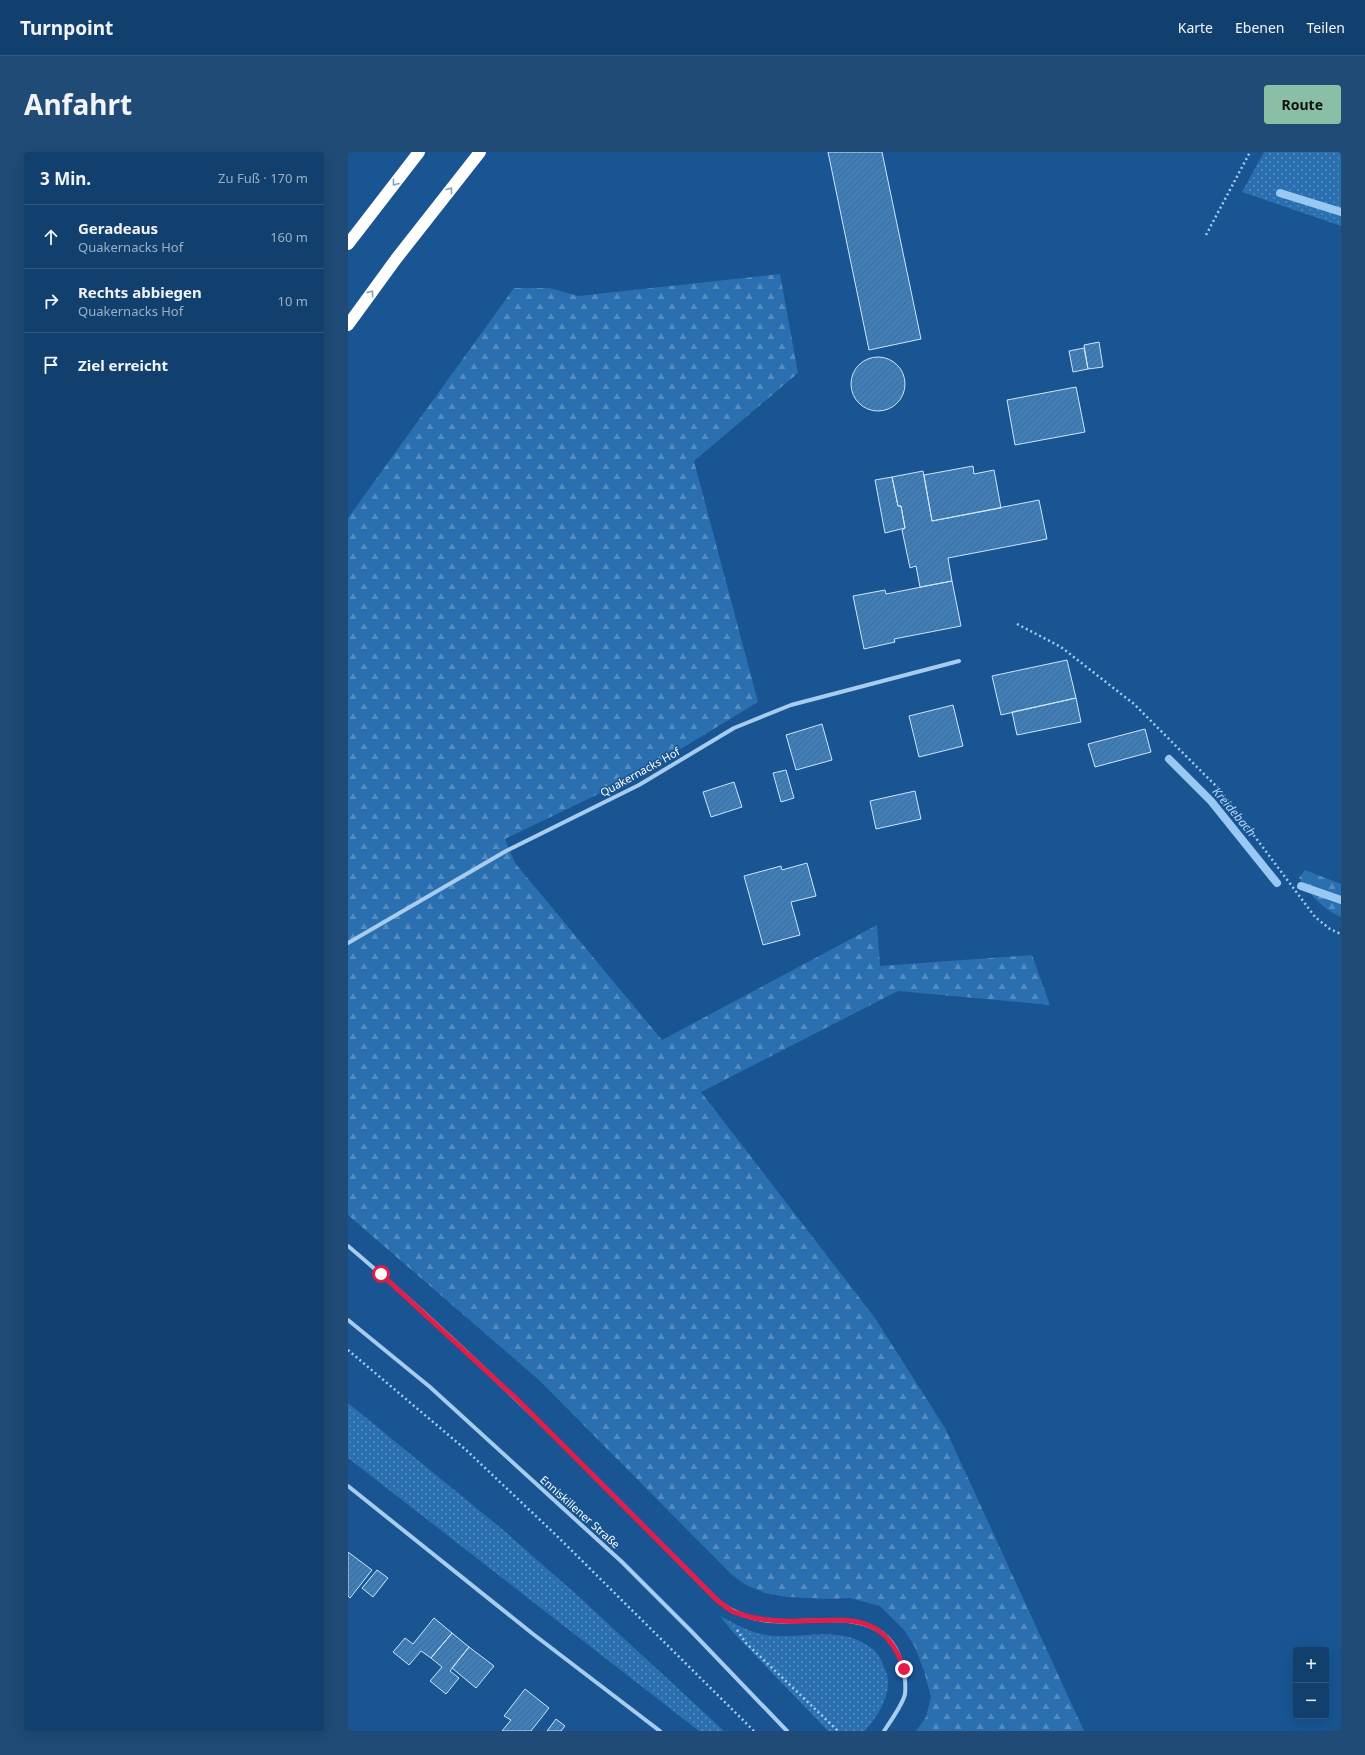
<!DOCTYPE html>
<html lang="de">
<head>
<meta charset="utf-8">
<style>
	:root { --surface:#12406e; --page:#1f4b76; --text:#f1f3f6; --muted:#9cafc2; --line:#315981; --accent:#8abfa5 }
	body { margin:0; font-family:"Noto Sans",sans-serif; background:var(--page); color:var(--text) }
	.controls { position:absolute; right:12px; bottom:12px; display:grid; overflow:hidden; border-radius:4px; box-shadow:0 4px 16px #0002 }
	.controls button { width:36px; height:36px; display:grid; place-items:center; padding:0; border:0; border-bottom:1px solid var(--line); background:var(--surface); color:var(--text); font:20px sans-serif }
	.stop { position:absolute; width:12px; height:12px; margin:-9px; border:3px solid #e11d48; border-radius:50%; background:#fff }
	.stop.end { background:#e11d48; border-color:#fff; box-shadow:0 1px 4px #0008 }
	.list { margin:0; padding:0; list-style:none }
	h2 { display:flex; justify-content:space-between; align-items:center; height:52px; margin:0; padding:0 16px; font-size:17px }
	h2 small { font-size:13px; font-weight:400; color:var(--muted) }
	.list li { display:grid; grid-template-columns:26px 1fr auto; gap:12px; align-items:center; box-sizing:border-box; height:64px; padding:0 16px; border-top:1px solid var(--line) }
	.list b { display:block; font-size:15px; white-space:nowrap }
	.list p { margin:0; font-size:13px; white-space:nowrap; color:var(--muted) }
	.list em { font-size:13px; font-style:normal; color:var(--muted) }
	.icon { flex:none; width:22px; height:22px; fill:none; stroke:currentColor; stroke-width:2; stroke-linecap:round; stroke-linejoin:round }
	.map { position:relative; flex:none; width:993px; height:1579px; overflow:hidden; border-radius:4px }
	header { display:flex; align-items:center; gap:24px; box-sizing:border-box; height:56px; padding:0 20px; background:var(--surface); border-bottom:1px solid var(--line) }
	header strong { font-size:19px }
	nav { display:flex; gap:22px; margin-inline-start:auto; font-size:14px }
	.intro { display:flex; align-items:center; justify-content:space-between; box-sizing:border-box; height:96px; padding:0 24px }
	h1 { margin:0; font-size:28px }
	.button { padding:10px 18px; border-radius:4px; background:var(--accent); color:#111; font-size:14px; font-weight:700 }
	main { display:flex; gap:24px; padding:0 24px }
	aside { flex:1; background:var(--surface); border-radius:4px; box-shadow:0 4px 16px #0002 }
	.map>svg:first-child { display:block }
	.grass { fill:url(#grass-dots) }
	.forest { fill:url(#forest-firs) }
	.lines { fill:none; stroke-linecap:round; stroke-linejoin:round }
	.stream { stroke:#99c8f2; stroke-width:8 }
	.building { fill:url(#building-hatch); stroke:#cde5fb }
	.path { stroke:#a7ccf0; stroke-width:2.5; stroke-dasharray:2 3; stroke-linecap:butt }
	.minor { stroke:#a7ccf0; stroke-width:4 }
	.motorway { stroke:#fff; stroke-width:12 }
	.oneway { stroke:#80a2c3 }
	.route { stroke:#e11d48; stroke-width:5 }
	.labels { text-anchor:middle; stroke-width:3; stroke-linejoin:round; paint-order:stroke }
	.street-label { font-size:11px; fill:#fff; stroke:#185592 }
	.water-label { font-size:12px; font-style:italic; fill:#b3d6f7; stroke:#185592 }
</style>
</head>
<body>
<header>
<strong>Turnpoint</strong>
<nav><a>Karte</a><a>Ebenen</a><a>Teilen</a></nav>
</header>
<div class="intro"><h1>Anfahrt</h1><a class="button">Route</a></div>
<main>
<aside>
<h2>3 Min.<small>Zu Fuß · 170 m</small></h2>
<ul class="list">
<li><svg class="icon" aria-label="ahead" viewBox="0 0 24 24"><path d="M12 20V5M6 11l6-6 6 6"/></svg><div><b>Geradeaus</b><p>Quakernacks Hof</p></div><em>160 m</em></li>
<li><svg class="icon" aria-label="right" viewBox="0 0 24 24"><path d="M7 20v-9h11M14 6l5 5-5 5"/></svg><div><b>Rechts abbiegen</b><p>Quakernacks Hof</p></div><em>10 m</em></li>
<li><svg class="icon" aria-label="arrive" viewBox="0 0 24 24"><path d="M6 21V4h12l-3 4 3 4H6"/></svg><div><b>Ziel erreicht</b></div></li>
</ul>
</aside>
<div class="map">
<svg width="993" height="1579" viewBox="0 0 993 1579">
	<defs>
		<pattern id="grass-dots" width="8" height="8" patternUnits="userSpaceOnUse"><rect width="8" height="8" fill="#2a6fb0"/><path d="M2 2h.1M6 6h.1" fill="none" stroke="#558cc0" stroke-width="1.8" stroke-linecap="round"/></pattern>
		<pattern id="forest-firs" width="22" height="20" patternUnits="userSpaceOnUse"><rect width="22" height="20" fill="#2a6fb0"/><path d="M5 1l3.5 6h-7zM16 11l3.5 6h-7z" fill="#558cc0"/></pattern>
		<pattern id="building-hatch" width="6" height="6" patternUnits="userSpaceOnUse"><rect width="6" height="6" fill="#407eb9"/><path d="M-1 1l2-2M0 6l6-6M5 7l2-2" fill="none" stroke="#456888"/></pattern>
	</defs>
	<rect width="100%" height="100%" fill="#185592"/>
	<path class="grass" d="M916,0H993V74L894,40Z
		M0,1251L154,1377L229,1443L376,1579H351L0,1306Z
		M372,1464C384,1470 396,1477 409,1481C444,1491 484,1472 517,1492C520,1494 525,1496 527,1499C531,1503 534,1510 536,1515C548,1536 531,1563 517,1579H480L383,1478Z"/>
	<path class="forest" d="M432,122L450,221L346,309L410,550L290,623L157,687L167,711L314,888L529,773L532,814L684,803L702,853L550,839L353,940L527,1166L597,1276L736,1579H568L578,1565L583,1545L576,1519L567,1495L556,1478L532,1454L502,1446L481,1447L439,1445L417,1441L398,1433L384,1423L192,1229L0,1063V366L166,136H201L230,144Z
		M957,718L993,732V765C974,757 963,743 951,726Z"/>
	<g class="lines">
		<path class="stream" d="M932,41L993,60
			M821,607L863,649L929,731
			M953,734L993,748"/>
	</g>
	<path class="building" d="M480,0H534L573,187L521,198Z
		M751,190L755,215L740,217L736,193Z
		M736,196L740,217L725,220L721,199Z
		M503 232a27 27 0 1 1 54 0a27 27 0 1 1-54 0Z
		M728,235L737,280L667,293L659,248Z
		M625,314L626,322L646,318L653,356L584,369L576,323Z
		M575,319L584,369L691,348L699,387L600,406L604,429L572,435L568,414L562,416L554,378L557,376L553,354H550L544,325Z
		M544,325L550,354H553L557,376L537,381L527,328Z
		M604,429L613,474L546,487L547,490L516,497L505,444L537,438L538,442Z
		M719,508L728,546L653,563L644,524Z
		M728,546L733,570L669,583L664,560Z
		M605,553L615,594L571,605L561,564Z
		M474,572L484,608L448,618L438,583Z
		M797,577L803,600L747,615L740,592Z
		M438,618L446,646L433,650L425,621Z
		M386,630L394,655L363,665L355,640Z
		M567,639L573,667L528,677L522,649Z
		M459,711L468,744L443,750L452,783L415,793L396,724L433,714L434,718Z
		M0,1400L24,1418L2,1446L0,1444Z
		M29,1418L40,1426L25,1445L14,1436Z
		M86,1466L104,1481L83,1506L73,1499L61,1513L45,1500L57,1486L65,1492Z
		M104,1481L121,1495L102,1519L111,1526L98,1542L82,1529L94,1515L83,1506Z
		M121,1495L146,1514L128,1536L104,1516Z
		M177,1537L201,1556L183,1579H154L163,1568L156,1564Z
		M208,1567L217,1574L213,1579H199Z"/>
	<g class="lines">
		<path class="path" d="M858,83L902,0
			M669,472L713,495L786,552L872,638L967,765L982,777L993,782
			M0,1198L117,1297L209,1384L406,1579
			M389,1478L398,1491L490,1579"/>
		<path class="minor" d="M0,791L158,699L291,633L386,576L443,553L611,509
			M0,1094C131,1205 250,1328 371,1450C386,1461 402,1467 422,1469C466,1473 535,1451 553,1509C556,1518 558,1531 557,1542C555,1552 542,1570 536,1579
			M0,1168L82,1235L274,1410L344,1480L439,1579
			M0,1334L185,1482L312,1579"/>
		<path class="motorway" d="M0,92L71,0
			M0,173L48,107L132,0"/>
	</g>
	<defs><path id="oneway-chevron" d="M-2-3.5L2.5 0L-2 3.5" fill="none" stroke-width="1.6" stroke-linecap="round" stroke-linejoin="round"/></defs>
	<g class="oneway">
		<use href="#oneway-chevron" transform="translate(47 31) rotate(128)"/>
		<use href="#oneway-chevron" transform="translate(102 38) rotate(-52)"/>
		<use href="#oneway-chevron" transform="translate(23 141) rotate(-54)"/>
	</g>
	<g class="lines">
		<path class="route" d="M33,1122L172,1250L371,1450C376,1453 381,1458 386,1460C402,1466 420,1469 437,1469C489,1471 535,1453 556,1517"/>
	</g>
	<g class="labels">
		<g class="street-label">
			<text transform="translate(292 620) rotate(-29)" y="4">Quakernacks Hof</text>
			<text transform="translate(232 1360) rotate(42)" y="4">Enniskillener Straße</text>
		</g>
		<g class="water-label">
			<text transform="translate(886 660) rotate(50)" y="4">Kreidebach</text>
		</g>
	</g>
</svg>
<div class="controls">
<button>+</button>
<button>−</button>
</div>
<div class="stop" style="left:33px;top:1122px"></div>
<div class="stop end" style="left:556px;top:1517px"></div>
</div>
</main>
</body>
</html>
